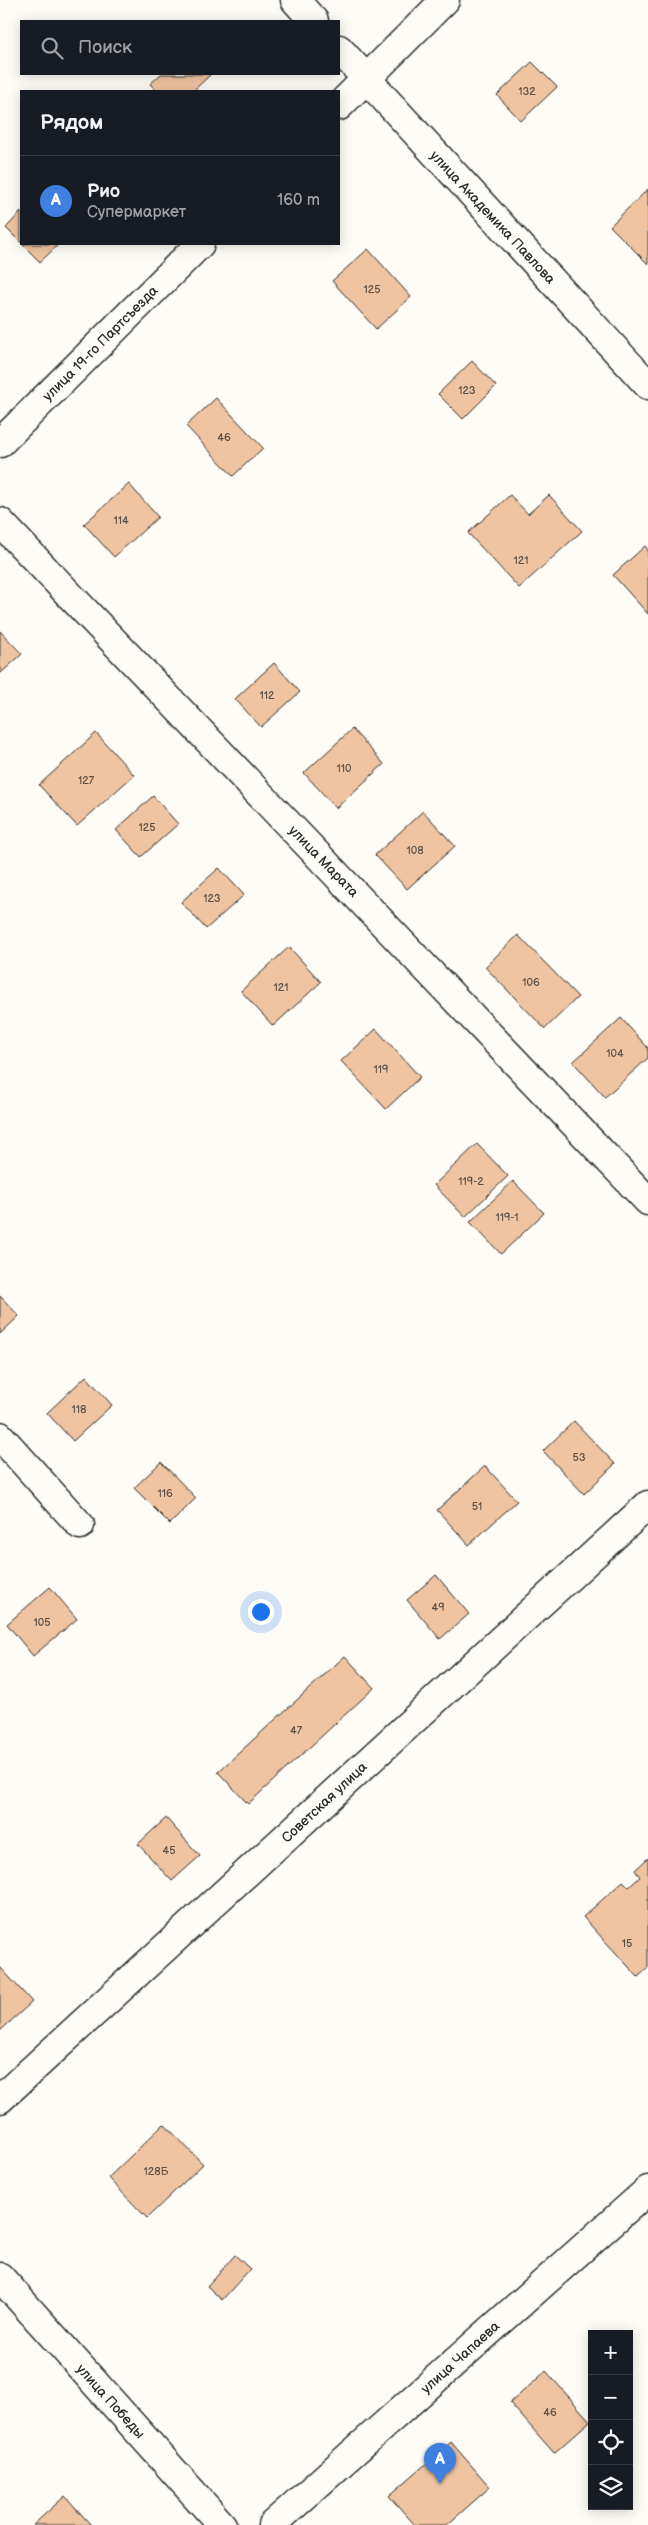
<!DOCTYPE html>
<html lang="ru">
<head>
<meta charset="utf-8">
<style>
	:root { --surface:#171b24; --page:#242831; --text:#f1f3f6; --muted:#9ea1a6; --line:#363941; --accent:#d1495b }
	body { margin:0; font-family:"Balsamiq Sans",sans-serif; background:var(--page); color:var(--text) }
	.controls { position:absolute; right:15px; bottom:15px; display:grid; overflow:hidden; border-radius:0px; box-shadow:0 2px 12px #0003 }
	.controls button { width:45px; height:45px; display:grid; place-items:center; padding:0; border:0; border-bottom:1px solid var(--line); background:var(--surface); color:var(--text); font:25px sans-serif }
	.you { position:absolute; left:260px; top:1611px; width:18px; height:18px; margin:-12px; border:4px solid #fff; border-radius:50%; background:#1a73e8; box-shadow:0 0 0 8px #1a73e833 }
	.badge { display:grid; place-items:center; width:32px; height:32px; border-radius:50%; background:var(--accent); color:#fff; font-size:16px; font-weight:700 }
	.pin { position:absolute; translate:-50% -41px; filter:drop-shadow(0 1px 2px #0008) }
	.pin::after { content:''; position:absolute; top:26px; width:18px; height:15px; background:inherit; clip-path:polygon(0 0,100% 0,50% 100%) }
	.list { margin:0; padding:0; list-style:none }
	h2 { display:flex; justify-content:space-between; align-items:center; height:65px; margin:0; padding:0 20px; font-size:21px }
	h2 small { font-size:16px; font-weight:400; color:var(--muted) }
	.list li { display:grid; grid-template-columns:32px 1fr auto; gap:15px; align-items:center; box-sizing:border-box; height:90px; padding:0 20px; border-top:1px solid var(--line) }
	.list b { display:block; font-size:19px; white-space:nowrap }
	.list p { margin:0; font-size:16px; white-space:nowrap; color:var(--muted) }
	.list em { font-size:16px; font-style:normal; color:var(--muted) }
	.icon { flex:none; width:28px; height:28px; fill:none; stroke:currentColor; stroke-width:2; stroke-linecap:round; stroke-linejoin:round }
	.map { position:relative; flex:none; width:648px; height:2525px; overflow:hidden }
	.search { position:absolute; background:var(--surface); box-shadow:0 2px 12px #0003; left:20px; top:20px; width:320px; height:55px; display:flex; align-items:center; gap:12px; box-sizing:border-box; padding:0 18px; border-radius:0px; color:var(--muted); font-size:19px }
	.panel { position:absolute; background:var(--surface); box-shadow:0 2px 12px #0003; left:20px; top:90px; width:320px; height:155px; border-radius:0px }
	.map>svg:first-child { display:block }
	.building { fill:#f0c4a0; stroke:#2b2b2b }
	.lines { fill:none; stroke-linecap:round; stroke-linejoin:round }
	.minor-casing { stroke:#2b2b2b; stroke-width:31 }
	.minor { stroke:#fdfcf7; stroke-width:28 }
	.labels { text-anchor:middle; stroke-width:5; stroke-linejoin:round; paint-order:stroke }
	.number-label { font-size:11px; fill:#5c5148 }
	.street-label { font-size:14px; fill:#2b2b2b; stroke:#fdfcf7 }
</style>
</head>
<body>
<div class="map">
<svg width="648" height="2525" viewBox="0 0 648 2525">
	<rect width="100%" height="100%" fill="#fdfcf7"/>
	<filter id="ink" filterUnits="userSpaceOnUse"><feTurbulence type="fractalNoise" baseFrequency=".02" numOctaves="2"/><feDisplacementMap in="SourceGraphic" scale="10" xChannelSelector="R" yChannelSelector="G"/><feConvolveMatrix kernelMatrix="1 2 1 2 8 2 1 2 1" color-interpolation-filters="sRGB"/></filter>
	<g filter="url(#ink)">
		<path class="building" d="M532,62L557,87L521,121L497,95Z
			M161,74H208L210,75L193,91H157L150,84Z
			M648,189V264L610,226Z
			M21,212V243L6,228Z
			M22,244H59L40,262Z
			M368,249L411,297L376,329L332,281Z
			M472,361L496,386L463,419L438,394Z
			M216,398L263,448L233,476L186,426Z
			M129,484L158,517L114,557L84,524Z
			M510,495L528,514L549,495L582,531L519,588L468,533Z
			M645,546L648,550V614L613,575Z
			M0,631L22,654L0,674Z
			M274,663L300,692L261,727L235,699Z
			M352,729L384,764L336,808L304,773Z
			M96,733L134,775L77,826L39,785Z
			M153,796L178,824L141,857L116,830Z
			M423,811L455,846L407,889L375,855Z
			M219,868L244,895L206,929L181,902Z
			M518,935L578,997L545,1029L485,967Z
			M289,947L321,982L273,1026L241,991Z
			M621,1018L648,1048V1058L605,1097L573,1062Z
			M376,1029L420,1077L386,1109L341,1061Z
			M477,1144L508,1176L465,1217L434,1185Z
			M513,1181L544,1213L501,1254L470,1222Z
			M0,1296L19,1316L0,1334Z
			M86,1376L112,1405L73,1441L47,1413Z
			M574,1421L615,1464L584,1494L543,1451Z
			M161,1462L196,1498L170,1524L134,1488Z
			M485,1466L517,1501L469,1545L437,1510Z
			M436,1575L469,1614L440,1639L407,1600Z
			M50,1587L77,1619L33,1656L7,1624Z
			M345,1656L374,1688L248,1804L218,1772Z
			M166,1818L200,1856L172,1881L138,1844Z
			M648,1858V1968L638,1977L583,1917L623,1881L629,1887L640,1877L635,1870Z
			M0,1967L32,2002L0,2031Z
			M164,2124L203,2164L147,2218L108,2178Z
			M235,2255L250,2269L222,2300L207,2286Z
			M546,2371L590,2421L554,2453L510,2403Z
			M451,2442L490,2487L447,2525H415L389,2496Z
			M65,2496L91,2525H33Z"/>
		<g class="lines">
			<defs>
				<path id="minor" d="M295,0L314,21
					M339,49L648,385
					M339,106L445,0
					M0,443L200,244
					M0,522L648,1201
					M0,1436L80,1525
					M0,2099L648,1505
					M0,2277L222,2525
					M272,2525L648,2190"/>
			</defs>
			<use href="#minor" class="minor-casing"/>
			<use href="#minor" class="minor"/>
		</g>
	</g>
	<g class="labels">
		<g class="number-label">
			<text x="527" y="95">132</text>
			<text x="372" y="293">125</text>
			<text x="467" y="394">123</text>
			<text x="224" y="441">46</text>
			<text x="121" y="524">114</text>
			<text x="521" y="564">121</text>
			<text x="267" y="699">112</text>
			<text x="344" y="772">110</text>
			<text x="86" y="784">127</text>
			<text x="147" y="831">125</text>
			<text x="415" y="854">108</text>
			<text x="212" y="902">123</text>
			<text x="531" y="986">106</text>
			<text x="281" y="991">121</text>
			<text x="615" y="1057">104</text>
			<text x="381" y="1073">119</text>
			<text x="471" y="1185">119-2</text>
			<text x="507" y="1221">119-1</text>
			<text x="79" y="1413">118</text>
			<text x="579" y="1461">53</text>
			<text x="165" y="1497">116</text>
			<text x="477" y="1510">51</text>
			<text x="438" y="1611">49</text>
			<text x="42" y="1626">105</text>
			<text x="296" y="1734">47</text>
			<text x="169" y="1854">45</text>
			<text x="627" y="1947">15</text>
			<text x="156" y="2175">128Б</text>
			<text x="550" y="2416">46</text>
		</g>
		<g class="street-label">
			<text transform="translate(493 217) rotate(47)" y="5">улица Академика Павлова</text>
			<text transform="translate(100 343) rotate(-45)" y="5">улица 19-го Партсъезда</text>
			<text transform="translate(324 861) rotate(46)" y="5">улица Марата</text>
			<text transform="translate(324 1802) rotate(-43)" y="5">Советская улица</text>
			<text transform="translate(460 2357) rotate(-42)" y="5">улица Чапаева</text>
			<text transform="translate(111 2401) rotate(48)" y="5">улица Победы</text>
		</g>
	</g>
</svg>
<div class="controls">
<button>+</button>
<button>−</button>
<button><svg class="icon" aria-label="locate" viewBox="0 0 24 24"><circle cx="12" cy="12" r="6"/><path d="M12 2v4M12 18v4M2 12h4M18 12h4"/></svg></button>
<button><svg class="icon" aria-label="layers" viewBox="0 0 24 24"><path d="M12 4l9 5-9 5-9-5zM3 14l9 5 9-5"/></svg></button>
</div>
<div class="you"></div>
<div class="pin badge" style="left:440px;top:2484px;background:#3f7fe0">A</div>
<div class="search"><svg class="icon" aria-label="search" viewBox="0 0 24 24"><circle cx="10" cy="10" r="6"/><path d="M15 15l6 6"/></svg>Поиск</div>
<section class="panel">
<h2>Рядом<small></small></h2>
<ul class="list">
<li><span class="badge" style="background:#3f7fe0">A</span><div><b>Рио</b><p>Супермаркет</p></div><em>160 m</em></li>
</ul>
</section>
</div>
</body>
</html>
